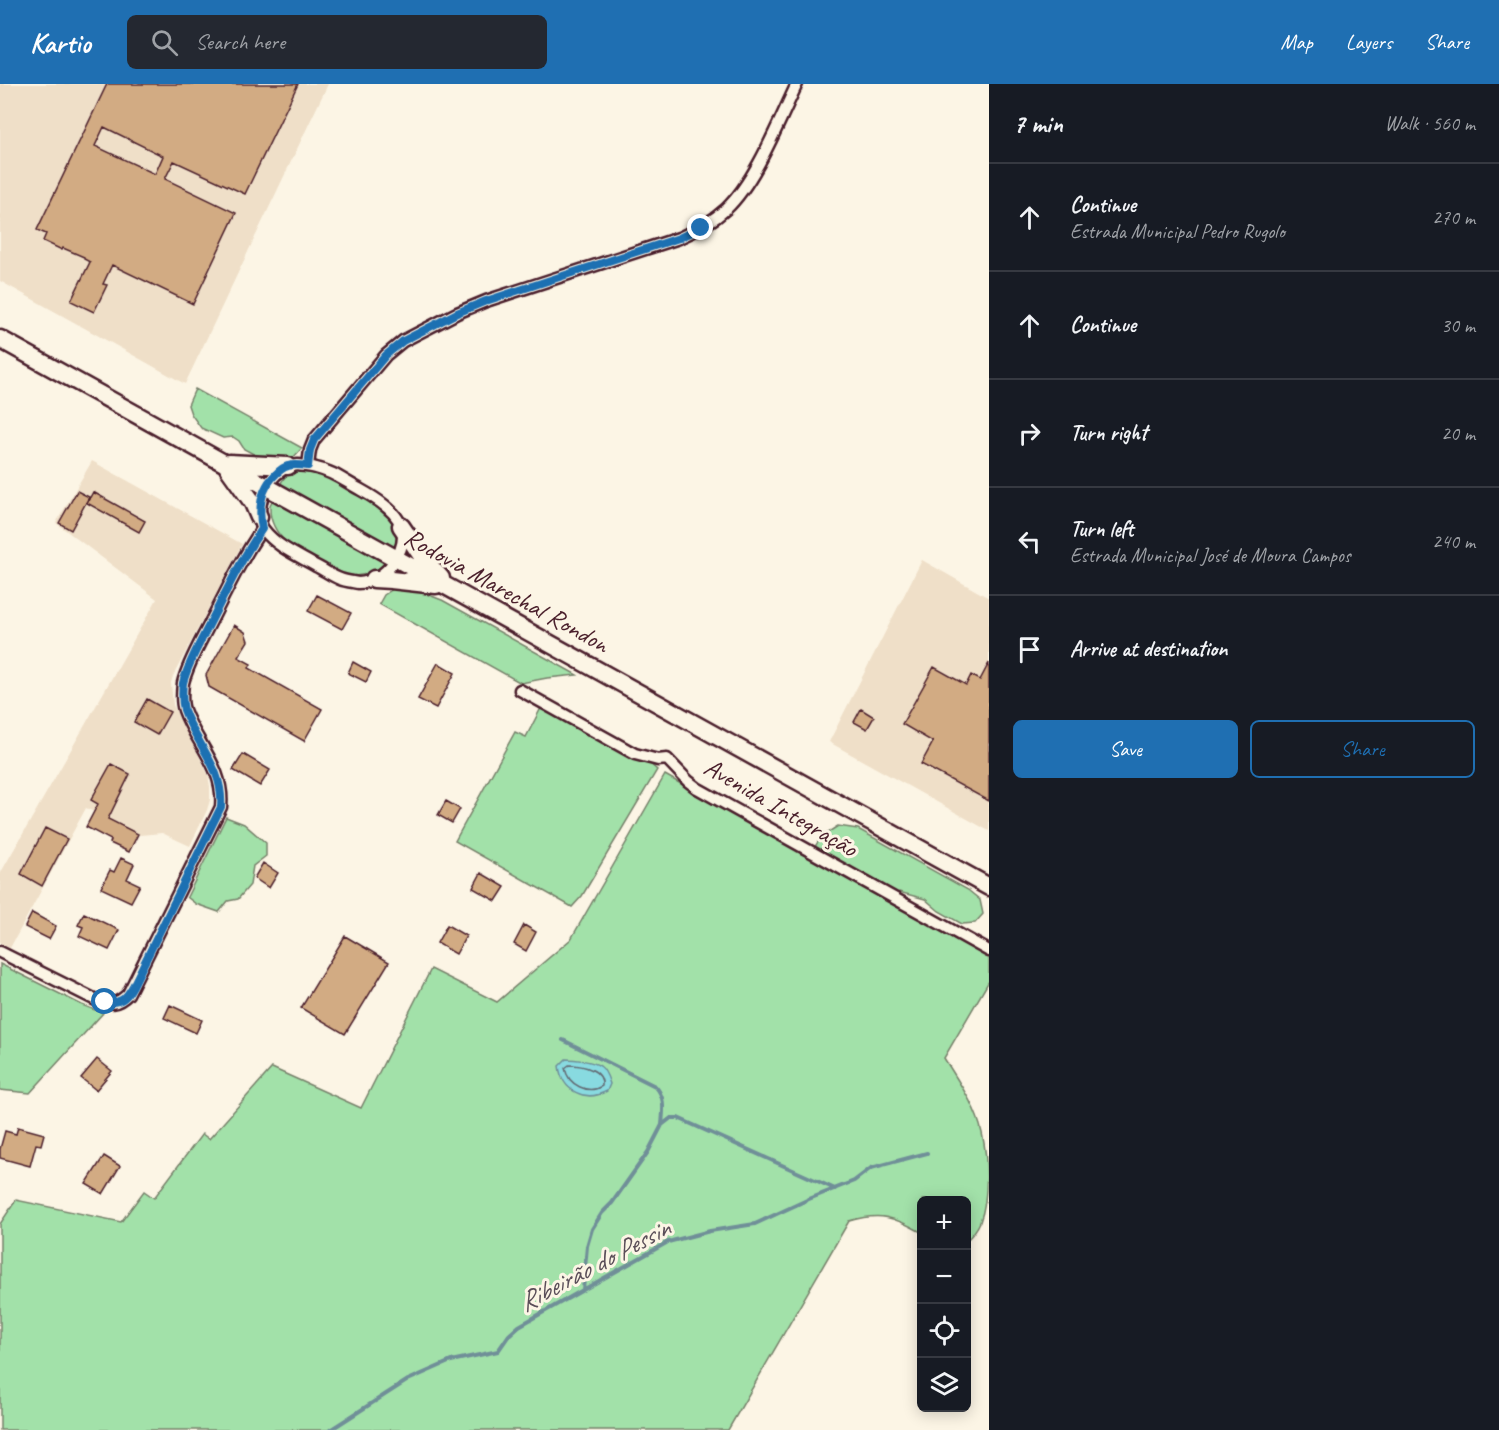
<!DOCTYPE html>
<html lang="en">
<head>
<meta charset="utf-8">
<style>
	:root { --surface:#171b24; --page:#242831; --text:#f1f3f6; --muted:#9ea1a6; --line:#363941; --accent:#1f6fb2 }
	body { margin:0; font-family:Caveat,sans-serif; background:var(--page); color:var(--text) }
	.controls { position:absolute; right:18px; bottom:18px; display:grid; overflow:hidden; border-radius:9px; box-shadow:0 3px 15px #0003 }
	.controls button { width:54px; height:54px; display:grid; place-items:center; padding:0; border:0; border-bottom:2px solid var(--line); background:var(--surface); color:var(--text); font:30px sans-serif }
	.stop { position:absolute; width:18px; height:18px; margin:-14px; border:4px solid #1f6fb2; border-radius:50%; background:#fff }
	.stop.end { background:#1f6fb2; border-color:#fff; box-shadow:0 2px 6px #0008 }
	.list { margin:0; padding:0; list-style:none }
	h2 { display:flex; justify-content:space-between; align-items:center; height:78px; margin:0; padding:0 24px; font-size:26px }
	h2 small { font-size:20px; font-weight:400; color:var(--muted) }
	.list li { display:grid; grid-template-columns:39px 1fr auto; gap:18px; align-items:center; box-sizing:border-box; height:108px; padding:0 24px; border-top:2px solid var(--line) }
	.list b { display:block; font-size:22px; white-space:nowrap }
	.list p { margin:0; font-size:20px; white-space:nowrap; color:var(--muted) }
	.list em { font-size:20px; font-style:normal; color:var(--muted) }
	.actions { display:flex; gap:12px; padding:18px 24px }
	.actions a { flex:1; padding:14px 0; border:2px solid var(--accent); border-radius:9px; text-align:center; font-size:21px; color:var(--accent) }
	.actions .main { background:var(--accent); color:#fff }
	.icon { flex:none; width:33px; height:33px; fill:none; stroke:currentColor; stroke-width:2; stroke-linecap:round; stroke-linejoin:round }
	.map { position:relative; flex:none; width:989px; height:1346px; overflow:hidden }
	header { display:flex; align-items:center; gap:36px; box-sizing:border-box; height:84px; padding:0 30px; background:var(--accent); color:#fff }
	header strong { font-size:28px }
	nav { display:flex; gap:33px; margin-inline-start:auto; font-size:21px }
	.search { width:420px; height:54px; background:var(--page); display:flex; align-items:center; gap:15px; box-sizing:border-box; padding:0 21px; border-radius:9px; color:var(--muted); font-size:22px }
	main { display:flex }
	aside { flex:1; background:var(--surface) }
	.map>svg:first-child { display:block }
	.built { fill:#efdfc8 }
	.green { fill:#a2e1a9; stroke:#76806a; stroke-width:1.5 }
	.water { fill:#88dae0; stroke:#6f8f98; stroke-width:1.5 }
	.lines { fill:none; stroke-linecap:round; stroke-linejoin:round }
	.shore { stroke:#636a73; stroke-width:1.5 }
	.stream { stroke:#6f8f98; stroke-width:4 }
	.building { fill:#d2ab83; stroke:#4a1f2b; stroke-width:1.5; fill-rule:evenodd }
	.minor-casing { stroke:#4a1f2b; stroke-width:15 }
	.primary-casing { stroke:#4a1f2b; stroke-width:21 }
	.minor { stroke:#fcf5e5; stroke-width:10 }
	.primary { stroke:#fcf5e5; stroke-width:16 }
	.route { stroke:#1f6fb2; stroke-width:8 }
	.labels { text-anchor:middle; stroke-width:6; stroke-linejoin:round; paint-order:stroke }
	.street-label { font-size:26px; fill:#4a1f2b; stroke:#fcf5e5 }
	.water-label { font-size:27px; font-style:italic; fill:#5a4e58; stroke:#fcf5e5 }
</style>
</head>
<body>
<header>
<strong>Kartio</strong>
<div class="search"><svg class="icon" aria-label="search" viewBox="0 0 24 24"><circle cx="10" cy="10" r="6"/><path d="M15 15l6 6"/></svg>Search here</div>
<nav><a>Map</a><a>Layers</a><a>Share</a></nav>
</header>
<main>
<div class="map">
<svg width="989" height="1346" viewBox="0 0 989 1346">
	<rect width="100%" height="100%" fill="#fcf5e5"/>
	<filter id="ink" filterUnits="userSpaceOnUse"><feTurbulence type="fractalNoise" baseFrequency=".0167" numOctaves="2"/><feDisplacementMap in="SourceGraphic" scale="12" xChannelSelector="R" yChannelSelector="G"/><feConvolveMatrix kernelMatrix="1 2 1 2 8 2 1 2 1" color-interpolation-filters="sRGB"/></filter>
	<g filter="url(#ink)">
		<path class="built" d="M0,0H328L185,300L0,197Z
			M92,377L242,460L173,592L171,599L173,621L208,690L210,703V716L207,726L190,762L162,749L140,751L86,724L10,864L0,859V790L157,515L56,439Z
			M922,476L989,514V747L829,658Z"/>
		<path class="green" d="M195,305L302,364L292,375L261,374L244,365L239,357L233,353L223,354L201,344L191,330L188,321Z
			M301,385L328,392L387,428L394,440L397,448V457L382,483L372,489L367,490L355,492L343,490L287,459C276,449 269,436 270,421C278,406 282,387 301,385Z
			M393,505C411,504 426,510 442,516L577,591L547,594L521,599L379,520L384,511Z
			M541,624L648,678L657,686L582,812L572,823L455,757L515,648L526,653Z
			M665,691L812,773C814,757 825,750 838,742L858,745L968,806L980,816L983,830L975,839L962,840L939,827L925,815L899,808L891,817L989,871V897L944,974C958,997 976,1022 982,1049C988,1075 989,1113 980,1138C977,1145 972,1151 967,1156L966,1116H922L921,1148C894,1133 881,1128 849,1137L728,1346H0V1140L16,1116L121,1138L144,1107L154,1114L202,1050L209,1055L272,984L361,1024L431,885L497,918L571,855Z
			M226,733L244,740L266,759V772L253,782L250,801L238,815L228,817L219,828L196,820L187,813Z
			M0,880L82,921L103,929L30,1009L0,1006Z"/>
		<path class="water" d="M566,975C575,975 592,977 600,982C606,986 608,994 610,1000L607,1007C585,1019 562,1007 559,982Z"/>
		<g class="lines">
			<path class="shore" d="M569,981C583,981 604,986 602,1002C588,1011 568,1001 565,984Z"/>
			<path class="stream" d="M563,956L655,1002C666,1013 663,1027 662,1041
				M583,1206L587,1162L592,1145L602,1129L612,1119L648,1068L662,1041L671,1034H678L835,1105
				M330,1346L408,1296L451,1277L498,1267L509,1251L519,1242L668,1158L710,1147L755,1140L809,1115L854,1097L871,1084L927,1069"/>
		</g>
		<path class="building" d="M107,0H298L245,110L174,77L165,95L236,129L193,220L112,181L103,200L107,201L94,228L71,217L90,178L84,175V173L63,164L62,166L43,157L46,150L37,146ZM104,43L163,72L155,90L95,62Z
			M77,407L89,413L71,446L59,439Z
			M93,408L145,437L139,448L87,419Z
			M317,511L351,529L342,545L308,527Z
			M234,541L245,548L248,557L238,573L251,580L249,584L322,625L304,657L209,603L206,591Z
			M353,578L371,588L366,598L348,589Z
			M438,579L455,589L436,624L418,615Z
			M989,579V717L921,680L933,658L902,640L934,583L966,601L971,591L980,596Z
			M147,615L170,628L157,651L134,638Z
			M861,625L874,633L867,645L854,638Z
			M243,670L270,686L260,702L233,686Z
			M111,680L130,690L108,735L138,750L129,768L110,759L111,756L86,743L98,720L91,716Z
			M446,717L460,725L452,739L438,731Z
			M45,744L67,755L42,802L21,790Z
			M121,774L134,780L127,795L140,801L131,818L101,804L110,786L114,788Z
			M263,779L278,789L269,804L254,794Z
			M481,789L505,803L496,817L473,804Z
			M32,829L56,842L49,855L25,843Z
			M84,829L119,846L109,866L79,852L83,843L78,841Z
			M447,841L466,852L456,870L437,859Z
			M524,841L536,848L526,867L514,860Z
			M345,852L389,878L345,950L301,924Z
			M170,921L202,936L196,949L164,934Z
			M97,975L112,987L96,1006L81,994Z
			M18,1043L44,1050L41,1061L36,1060L30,1082L0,1074V1065L5,1047L16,1050Z
			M104,1072L120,1082L103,1110L86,1100Z"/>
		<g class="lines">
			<defs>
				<path id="minor" d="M298,381C304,382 310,382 316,384C332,387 346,398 361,406C390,422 419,443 393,479C385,490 372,499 358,499C353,498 345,497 340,495C332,492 324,486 316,482C299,472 277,463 264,446C260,442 260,435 260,429C260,406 274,383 298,381Z
					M308,382L310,366L314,356L386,271L403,257L457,229L486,217L679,154C697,146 712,138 726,125C756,97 779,37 797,0
					M520,606L635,670L658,676L667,675L688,697L697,704L989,867
					M0,868L96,916C111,920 117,921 128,910L221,723C225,684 196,660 184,626C181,618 182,608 183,599C188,579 200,559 209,541C226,508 241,475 262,445"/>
				<path id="primary" d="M0,255L989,803
					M229,379L288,382
					M228,384L253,419L259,433
					M401,442L423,474L441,494
					M374,495L391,496L436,501"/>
			</defs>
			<use href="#minor" class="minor-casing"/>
			<use href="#primary" class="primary-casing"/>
			<use href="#minor" class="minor"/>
			<use href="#primary" class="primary"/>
		</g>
	</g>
	<g class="lines" filter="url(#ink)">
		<path class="route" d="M105,918C121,919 125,916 133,902L221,723C224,684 196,661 184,626C182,618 182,608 183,599C188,579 200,559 209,541C226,508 241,475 262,445C258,424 260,405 276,390C279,387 284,383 288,382C294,380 301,381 308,382L310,366L314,356L386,271L403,257L457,229L486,217L679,154L701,144"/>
	</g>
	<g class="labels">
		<g class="street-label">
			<text transform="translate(507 506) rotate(29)" y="9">Rodovia Marechal Rondon</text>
			<text transform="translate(781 723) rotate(30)" y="9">Avenida Integração</text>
		</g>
		<g class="water-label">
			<text transform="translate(594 1181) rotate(-28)" y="9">Ribeirão do Pessin</text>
		</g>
	</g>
</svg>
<div class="controls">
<button>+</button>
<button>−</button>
<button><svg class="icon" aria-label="locate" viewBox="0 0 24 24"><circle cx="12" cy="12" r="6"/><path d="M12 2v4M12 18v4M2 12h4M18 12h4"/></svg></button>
<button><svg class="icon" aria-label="layers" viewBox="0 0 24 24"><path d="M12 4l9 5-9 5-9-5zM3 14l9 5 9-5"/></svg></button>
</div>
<div class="stop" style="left:105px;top:918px"></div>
<div class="stop end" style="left:701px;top:144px"></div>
</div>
<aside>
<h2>7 min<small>Walk · 560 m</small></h2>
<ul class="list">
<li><svg class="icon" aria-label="ahead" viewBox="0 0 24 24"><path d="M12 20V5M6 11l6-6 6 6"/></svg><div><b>Continue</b><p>Estrada Municipal Pedro Rugolo</p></div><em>270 m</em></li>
<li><svg class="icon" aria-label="ahead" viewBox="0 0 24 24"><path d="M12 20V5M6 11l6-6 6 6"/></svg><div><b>Continue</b></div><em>30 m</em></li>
<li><svg class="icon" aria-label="right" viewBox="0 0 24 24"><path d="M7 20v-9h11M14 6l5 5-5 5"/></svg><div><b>Turn right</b></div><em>20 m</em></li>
<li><svg class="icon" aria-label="left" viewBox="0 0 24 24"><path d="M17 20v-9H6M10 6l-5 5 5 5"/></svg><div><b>Turn left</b><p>Estrada Municipal José de Moura Campos</p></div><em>240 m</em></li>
<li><svg class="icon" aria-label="arrive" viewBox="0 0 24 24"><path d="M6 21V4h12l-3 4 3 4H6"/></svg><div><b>Arrive at destination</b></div></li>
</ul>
<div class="actions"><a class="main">Save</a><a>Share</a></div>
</aside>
</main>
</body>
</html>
